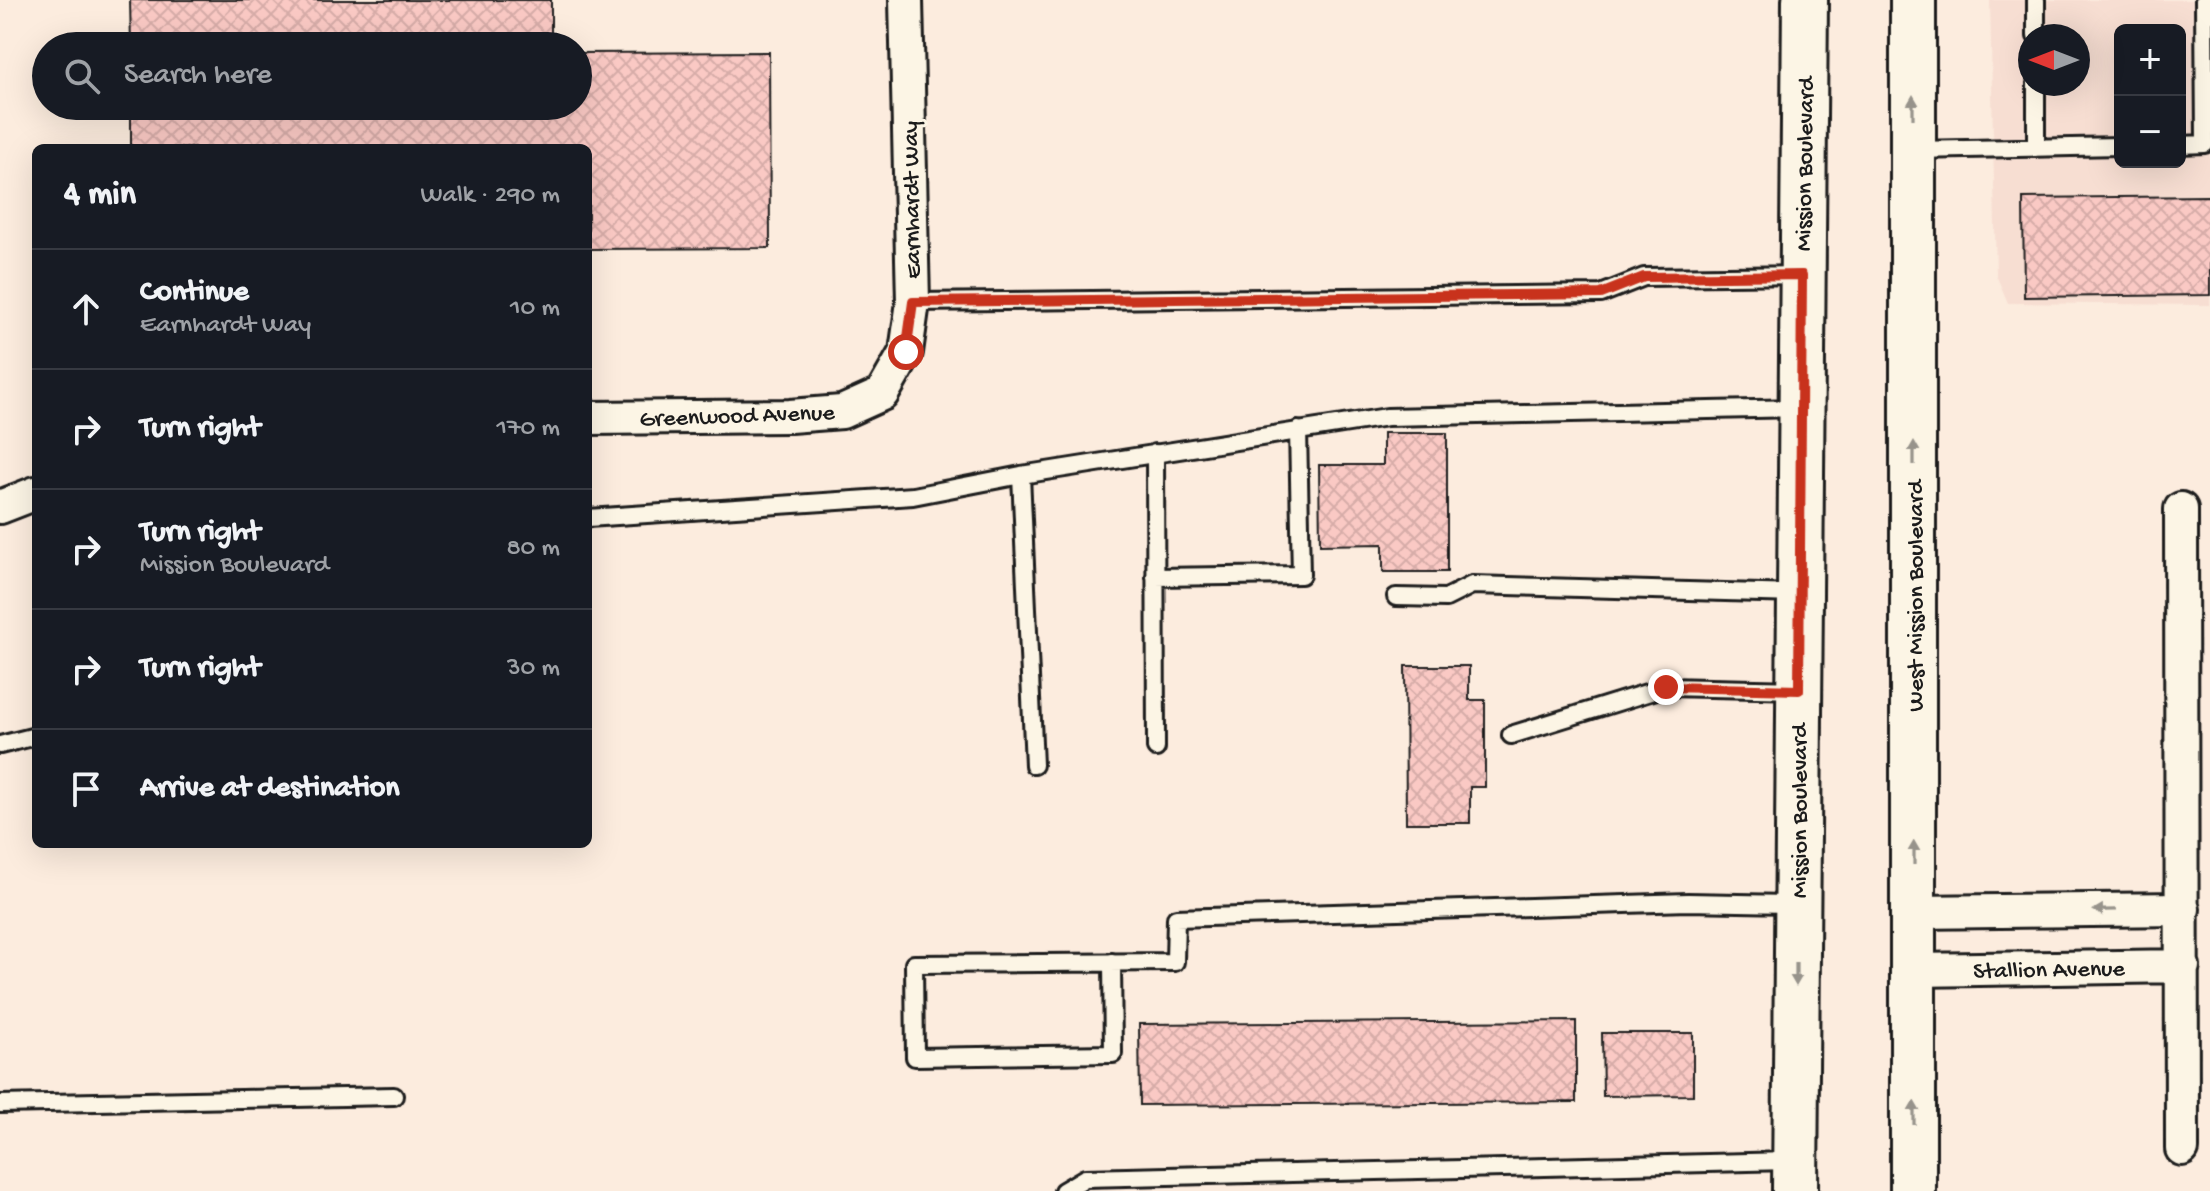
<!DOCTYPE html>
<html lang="en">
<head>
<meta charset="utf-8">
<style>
	:root { --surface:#171b24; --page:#20242c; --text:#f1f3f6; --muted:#9ea1a6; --line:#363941 }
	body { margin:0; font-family:"Gochi Hand",sans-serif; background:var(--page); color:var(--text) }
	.controls { position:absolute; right:24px; top:24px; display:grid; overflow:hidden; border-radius:12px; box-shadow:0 8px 32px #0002 }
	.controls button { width:72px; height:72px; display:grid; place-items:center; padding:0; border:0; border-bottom:2px solid var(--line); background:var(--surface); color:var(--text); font:40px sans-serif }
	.compass { position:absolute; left:2018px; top:24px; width:72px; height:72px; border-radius:50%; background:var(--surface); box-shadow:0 8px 32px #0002; rotate:270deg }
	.stop { position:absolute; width:24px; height:24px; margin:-18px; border:6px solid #c8321e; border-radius:50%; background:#fff }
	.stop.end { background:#c8321e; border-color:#fff; box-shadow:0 2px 8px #0008 }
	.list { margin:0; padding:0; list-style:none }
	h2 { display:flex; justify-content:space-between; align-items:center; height:104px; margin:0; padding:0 32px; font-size:34px }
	h2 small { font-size:26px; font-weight:400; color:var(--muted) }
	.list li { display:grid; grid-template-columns:52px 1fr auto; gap:24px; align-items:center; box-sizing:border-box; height:120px; padding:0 32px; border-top:2px solid var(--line) }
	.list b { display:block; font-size:30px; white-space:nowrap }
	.list p { margin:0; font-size:26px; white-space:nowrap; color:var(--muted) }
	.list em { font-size:26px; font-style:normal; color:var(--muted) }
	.icon { flex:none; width:44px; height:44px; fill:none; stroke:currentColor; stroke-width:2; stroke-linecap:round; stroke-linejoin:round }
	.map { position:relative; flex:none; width:2210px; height:1191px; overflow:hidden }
	.search { position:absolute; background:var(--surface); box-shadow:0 8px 32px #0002; left:32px; top:32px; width:560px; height:88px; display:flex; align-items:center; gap:20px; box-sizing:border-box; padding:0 28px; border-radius:44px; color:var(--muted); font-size:30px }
	.panel { position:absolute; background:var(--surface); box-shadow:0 8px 32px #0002; left:32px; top:144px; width:560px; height:704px; border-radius:12px }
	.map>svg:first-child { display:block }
	.built { fill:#f7ded2; fill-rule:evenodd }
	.building { fill:url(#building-cross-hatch); stroke:#1c1c1c; stroke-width:2 }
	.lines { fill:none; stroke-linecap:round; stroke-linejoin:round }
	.lane-casing { stroke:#1c1c1c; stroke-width:22 }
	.street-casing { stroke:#1c1c1c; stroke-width:38 }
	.primary-casing { stroke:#1c1c1c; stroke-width:50 }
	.lane { stroke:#fcf5e5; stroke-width:16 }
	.street { stroke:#fcf5e5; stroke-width:32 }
	.primary { stroke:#fcf5e5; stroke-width:44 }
	.oneway { fill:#97938b }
	.route { stroke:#c8321e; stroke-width:10 }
	.labels { text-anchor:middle; stroke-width:6; stroke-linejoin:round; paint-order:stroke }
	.street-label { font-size:24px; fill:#1c1c1c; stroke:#fcf5e5 }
</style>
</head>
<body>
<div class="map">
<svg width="2210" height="1191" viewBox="0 0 2210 1191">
	<defs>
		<pattern id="building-cross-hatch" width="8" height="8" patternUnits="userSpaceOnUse" patternTransform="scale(2)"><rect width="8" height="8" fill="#fac9c4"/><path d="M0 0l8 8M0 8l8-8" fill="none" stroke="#d6aca8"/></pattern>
	</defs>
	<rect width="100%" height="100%" fill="#fcecde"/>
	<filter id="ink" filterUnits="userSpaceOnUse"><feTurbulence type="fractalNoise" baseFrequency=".0125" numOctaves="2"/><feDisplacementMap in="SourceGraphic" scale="16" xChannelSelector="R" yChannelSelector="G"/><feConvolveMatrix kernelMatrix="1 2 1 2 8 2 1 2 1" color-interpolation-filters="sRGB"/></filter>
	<g filter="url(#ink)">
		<path class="built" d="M1990,0H2210V305L2008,303L1996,275ZM2120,30H2180V162H2120ZM2030,36H2078V84H2030Z"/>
		<path class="building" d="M130,0H551V46H131Z
			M769,52L770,248L588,249V148H131V106H578V53Z
			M2210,196V295L2024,297L2023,198Z
			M1383,433H1447V572H1383V544L1320,545L1319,465H1383Z
			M1405,666H1469V700H1485V787H1470V823H1406Z
			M1576,1021V1102L1140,1105L1139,1024Z
			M1602,1033H1693V1095L1603,1096Z"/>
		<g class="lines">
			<defs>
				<path id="lane" d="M2036,36V0
					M2180,145L2205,144L2204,0
					M2036,148V84
					M1914,150L2120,146
					M913,302L1601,294L1644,277L1800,275
					M1155,453L1156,748
					M1021,475L1034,765
					M588,518L913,496L1021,475L1387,417L1799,408
					M1155,577L1301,575L1298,430
					M1396,597L1446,598L1472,585L1798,594
					M1511,735L1666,687L1797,690
					M0,745L36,736
					M1112,962L1113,1054L915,1057L914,964L1175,962L1176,918L1688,902L1794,904
					M0,1104L394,1096
					M1063,1191L1085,1178L1794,1161"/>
				<path id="street" d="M588,418L790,416L842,412L882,394L906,352L913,302L906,0
					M0,507L36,493
					M2181,509L2182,1149
					M1915,912L2183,909
					M1915,970L2183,966"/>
				<path id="primary" d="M1795,1191L1805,0
					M1913,1191V0"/>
			</defs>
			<use href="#lane" class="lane-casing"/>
			<use href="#street" class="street-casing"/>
			<use href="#primary" class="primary-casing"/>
			<use href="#lane" class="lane"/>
			<use href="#street" class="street"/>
			<use href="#primary" class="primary"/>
		</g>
		<defs><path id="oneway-solid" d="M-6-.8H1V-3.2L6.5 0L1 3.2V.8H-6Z" transform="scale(2)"/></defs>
		<g class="oneway">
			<use href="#oneway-solid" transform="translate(1913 107) rotate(-90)"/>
			<use href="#oneway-solid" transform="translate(1914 453) rotate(-90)"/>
			<use href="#oneway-solid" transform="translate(1914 853) rotate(-90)"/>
			<use href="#oneway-solid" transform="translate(2105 910) rotate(179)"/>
			<use href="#oneway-solid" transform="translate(1796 974) rotate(90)"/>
			<use href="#oneway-solid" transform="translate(1914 1113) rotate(-90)"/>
		</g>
	</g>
	<g class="lines" filter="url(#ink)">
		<path class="route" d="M906,352L913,302L1601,294L1644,277L1802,275L1799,690L1666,687"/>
	</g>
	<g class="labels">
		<g class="street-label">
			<text transform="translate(1803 164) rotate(-89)" y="8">Mission Boulevard</text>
			<text transform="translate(910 200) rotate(-91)" y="8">Earnhardt Way</text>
			<text transform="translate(737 414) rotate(-2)" y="8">Greenwood Avenue</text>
			<text transform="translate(1914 596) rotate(-90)" y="8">West Mission Boulevard</text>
			<text transform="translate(1798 811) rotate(-90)" y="8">Mission Boulevard</text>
			<text transform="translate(2049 968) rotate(-1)" y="8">Stallion Avenue</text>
		</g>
	</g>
</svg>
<div class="controls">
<button>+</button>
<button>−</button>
</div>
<svg class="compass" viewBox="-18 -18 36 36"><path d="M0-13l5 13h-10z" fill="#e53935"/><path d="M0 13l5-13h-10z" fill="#9ea1a6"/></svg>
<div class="stop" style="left:906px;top:352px"></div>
<div class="stop end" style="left:1666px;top:687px"></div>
<div class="search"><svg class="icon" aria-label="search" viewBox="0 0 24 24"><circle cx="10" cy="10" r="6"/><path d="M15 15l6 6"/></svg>Search here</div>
<section class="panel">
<h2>4 min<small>Walk · 290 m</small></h2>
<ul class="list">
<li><svg class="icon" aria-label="ahead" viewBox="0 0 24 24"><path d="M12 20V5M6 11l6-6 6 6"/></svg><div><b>Continue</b><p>Earnhardt Way</p></div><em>10 m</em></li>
<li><svg class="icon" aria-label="right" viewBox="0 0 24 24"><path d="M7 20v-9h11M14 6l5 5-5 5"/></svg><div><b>Turn right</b></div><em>170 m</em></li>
<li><svg class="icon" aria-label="right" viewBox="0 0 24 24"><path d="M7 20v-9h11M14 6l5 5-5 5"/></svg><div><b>Turn right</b><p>Mission Boulevard</p></div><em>80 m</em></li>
<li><svg class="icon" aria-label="right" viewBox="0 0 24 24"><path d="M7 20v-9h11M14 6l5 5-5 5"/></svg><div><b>Turn right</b></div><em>30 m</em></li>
<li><svg class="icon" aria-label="arrive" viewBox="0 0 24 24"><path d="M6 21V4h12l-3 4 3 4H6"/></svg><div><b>Arrive at destination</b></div></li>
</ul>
</section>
</div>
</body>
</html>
